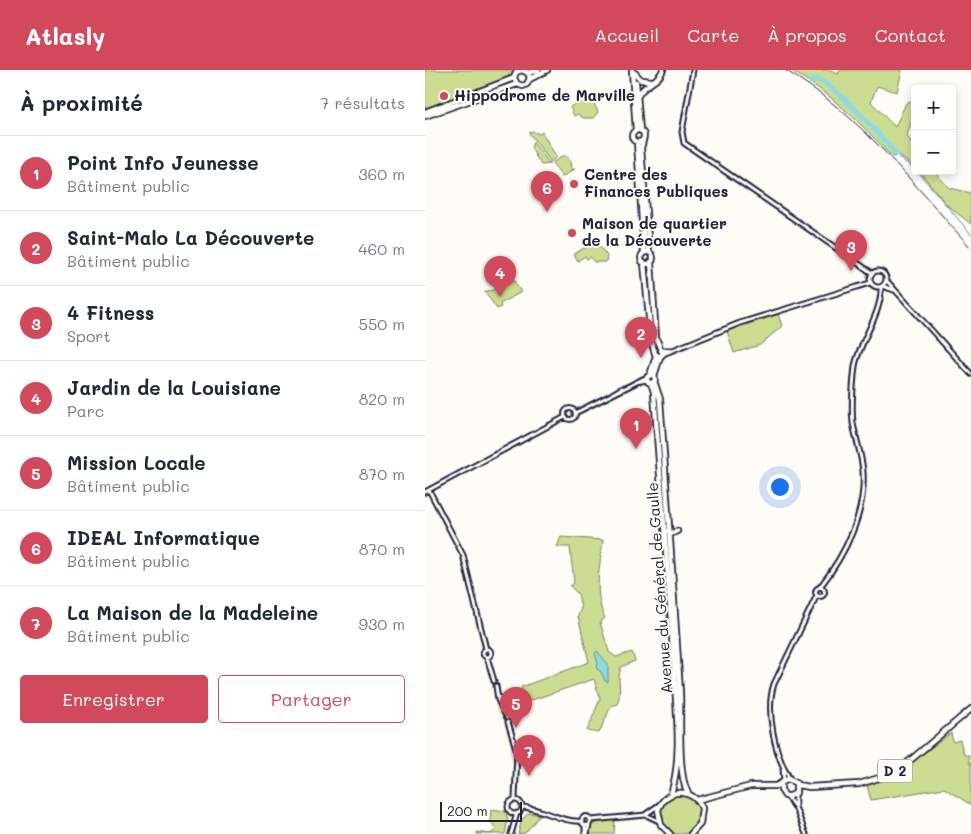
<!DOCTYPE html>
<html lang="fr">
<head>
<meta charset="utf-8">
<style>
	:root { --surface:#fff; --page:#f2f2f3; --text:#1f2937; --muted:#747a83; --line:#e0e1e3; --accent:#d1495b }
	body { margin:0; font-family:Mali,sans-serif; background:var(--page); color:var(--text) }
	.controls { position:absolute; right:15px; top:15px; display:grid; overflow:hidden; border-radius:5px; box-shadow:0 2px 8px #0003 }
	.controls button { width:45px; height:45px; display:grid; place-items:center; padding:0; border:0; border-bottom:1px solid var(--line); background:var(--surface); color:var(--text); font:25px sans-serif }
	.scale { position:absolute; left:15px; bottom:12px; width:82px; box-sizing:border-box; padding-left:5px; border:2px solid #22223b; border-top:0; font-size:14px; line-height:18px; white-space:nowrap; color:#22223b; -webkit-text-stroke:4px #fdfcf7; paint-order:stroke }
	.you { position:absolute; left:354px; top:416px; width:18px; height:18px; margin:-12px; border:4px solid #fff; border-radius:50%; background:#1a73e8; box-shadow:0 0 0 8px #1a73e833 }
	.badge { display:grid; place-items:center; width:32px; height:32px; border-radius:50%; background:var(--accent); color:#fff; font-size:16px; font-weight:700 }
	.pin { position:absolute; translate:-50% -41px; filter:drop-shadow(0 1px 2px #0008) }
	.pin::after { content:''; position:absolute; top:26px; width:18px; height:15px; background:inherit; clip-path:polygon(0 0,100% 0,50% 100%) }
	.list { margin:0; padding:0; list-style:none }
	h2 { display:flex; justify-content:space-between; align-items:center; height:65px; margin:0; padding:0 20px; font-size:21px }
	h2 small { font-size:16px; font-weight:400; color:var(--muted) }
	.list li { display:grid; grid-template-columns:32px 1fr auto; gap:15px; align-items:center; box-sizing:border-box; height:75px; padding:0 20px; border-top:1px solid var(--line) }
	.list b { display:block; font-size:19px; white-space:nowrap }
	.list p { margin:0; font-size:16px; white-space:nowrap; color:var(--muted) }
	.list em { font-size:16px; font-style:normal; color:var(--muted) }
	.actions { display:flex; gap:10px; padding:15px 20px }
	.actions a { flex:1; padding:11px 0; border:1px solid var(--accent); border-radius:5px; text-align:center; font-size:18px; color:var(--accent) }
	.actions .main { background:var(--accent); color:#fff }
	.map { position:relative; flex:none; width:546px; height:764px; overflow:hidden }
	header { display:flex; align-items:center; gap:30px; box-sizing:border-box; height:70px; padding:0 25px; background:var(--accent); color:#fff }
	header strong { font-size:24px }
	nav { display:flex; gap:28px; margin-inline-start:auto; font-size:18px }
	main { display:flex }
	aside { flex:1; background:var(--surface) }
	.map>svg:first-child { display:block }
	.green { fill:#ccdd91; stroke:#778066 }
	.water { fill:#8bdce2; stroke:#61929f }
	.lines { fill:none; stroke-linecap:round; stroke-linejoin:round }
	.stream { stroke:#61929f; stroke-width:1 }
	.river { stroke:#8bdce2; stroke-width:5 }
	.minor-casing { stroke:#22223b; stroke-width:7 }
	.major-casing { stroke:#22223b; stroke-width:8 }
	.minor { stroke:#fdfcf7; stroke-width:3 }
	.major { stroke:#fdfcf7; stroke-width:4.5 }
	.rail { stroke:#22223b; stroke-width:1 }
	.poi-dot { fill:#d1495b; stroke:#fdfcf7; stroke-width:2 }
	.labels { text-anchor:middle; stroke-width:4; stroke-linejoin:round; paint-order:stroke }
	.shield { fill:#fdfcf7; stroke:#646373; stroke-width:1 }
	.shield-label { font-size:14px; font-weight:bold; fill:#22223b }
	.poi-label { font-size:15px; font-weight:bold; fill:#22223b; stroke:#fdfcf7; text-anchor:start }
	.street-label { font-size:15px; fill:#22223b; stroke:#fdfcf7 }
</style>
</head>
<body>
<header>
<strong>Atlasly</strong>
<nav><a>Accueil</a><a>Carte</a><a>À propos</a><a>Contact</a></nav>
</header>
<main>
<aside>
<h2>À proximité<small>7 résultats</small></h2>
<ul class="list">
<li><span class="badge">1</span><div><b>Point Info Jeunesse</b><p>Bâtiment public</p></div><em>360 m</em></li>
<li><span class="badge">2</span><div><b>Saint-Malo La Découverte</b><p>Bâtiment public</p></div><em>460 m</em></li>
<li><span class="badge">3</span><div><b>4 Fitness</b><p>Sport</p></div><em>550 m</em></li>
<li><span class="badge">4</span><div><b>Jardin de la Louisiane</b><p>Parc</p></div><em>820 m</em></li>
<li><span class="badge">5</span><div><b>Mission Locale</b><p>Bâtiment public</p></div><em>870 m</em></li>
<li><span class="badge">6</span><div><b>IDEAL Informatique</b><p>Bâtiment public</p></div><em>870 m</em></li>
<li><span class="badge">7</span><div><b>La Maison de la Madeleine</b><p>Bâtiment public</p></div><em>930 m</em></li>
</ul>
<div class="actions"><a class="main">Enregistrer</a><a>Partager</a></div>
</aside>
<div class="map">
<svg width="546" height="764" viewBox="0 0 546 764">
	<rect width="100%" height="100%" fill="#fdfcf7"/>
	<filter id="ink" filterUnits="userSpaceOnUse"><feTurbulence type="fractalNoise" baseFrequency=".02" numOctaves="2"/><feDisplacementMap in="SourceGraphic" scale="10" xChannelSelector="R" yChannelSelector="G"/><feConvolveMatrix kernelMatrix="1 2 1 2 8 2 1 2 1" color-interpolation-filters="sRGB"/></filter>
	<g filter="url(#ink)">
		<path class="green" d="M0,0H87L81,9L0,39Z
			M365,0H406L413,4L415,0H477L472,22L452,16L446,32L470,57L481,33L484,31L490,33L489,43L482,66L490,77V98L471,83L469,87L466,86C436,53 404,22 365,0Z
			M165,25L173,42L168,48H158L153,44L149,46L145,37Z
			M107,61L114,64L117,62L131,87L126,92L104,63Z
			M108,72L125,94L116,95L106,78Z
			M139,85L145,90L146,99H150L137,107L127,93Z
			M494,101H509L524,118L546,123V154L523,136Z
			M171,171L182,186L181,192H169L166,187L162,189L160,186L153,191L149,184Z
			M88,209L96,222L75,234L76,237L72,239L60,222L65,220L66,221Z
			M353,244L357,256L335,275L309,283L302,261Z
			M136,467L178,470C175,496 168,523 180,548L175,552L184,582L191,587L207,582L210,591L196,597C191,612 198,620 192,634L186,636L174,663L162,661L175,629L169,609L101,632L96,617L164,592L153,546L156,538L153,524L145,516L149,513L145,477H132Z
			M526,663L528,672L535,670L539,685H544V693H546V735L519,718L446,730L442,716L469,705Z
			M235 744a20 20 0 1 1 40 0a20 20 0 1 1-40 0Z
			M66,739L80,741L83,749L80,764H52V762L65,764L71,760L65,749Z
			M104,743L115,745L100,763L93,764L97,749Z
			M190,749L189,764H164L165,757L168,754Z"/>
		<path class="water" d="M172,581L183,594V612L180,611L176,602L172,599L173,593L170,584Z"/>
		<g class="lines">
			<path class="stream" d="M473,87L490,99
				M492,101L546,164"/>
			<path class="river" d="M386,12L391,9C411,14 456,67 471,84"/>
			<defs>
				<path id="minor" d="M268,0L257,62L259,73L447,203
					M445 209a8 8 0 1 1 16 0a8 8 0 1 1-16 0Z
					M461,210L546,304
					M457,216L469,220
					M238,280H249
					M238,284L315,253L445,213
					M211,312L222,310
					M187,324L197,318
					M139.5 344a5.5 5.5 0 1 1 11 0a5.5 5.5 0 1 1-11 0Z
					M150,343L222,307
					M4,420L38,485L61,579
					M0,422L140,347
					M395,517C420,485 441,443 438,402C437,386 431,370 428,353C426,335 428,314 430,296C435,269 457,245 456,217
					M390.5 522a4.5 4.5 0 1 1 9 0a4.5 4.5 0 1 1-9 0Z
					M58 583a4 4 0 1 1 8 0a4 4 0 1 1-8 0Z
					M62,587L69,611
					M71,616L73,630L82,648
					M74,627L78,637
					M83,652L92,682L90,729
					M358,699L359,711
					M365,709C350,686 340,641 349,614L392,525
					M370,724V737L381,764
					M362,726L369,736
					M83 737a7 7 0 1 1 14 0a7 7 0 1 1-14 0Z
					M97,737C117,738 137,753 157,751
					M221,744L234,735
					M156.5 751a4.5 4.5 0 1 1 9 0a4.5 4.5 0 1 1-9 0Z
					M166,750L221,745L234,751
					M160,755V764
					M86,764L92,743
					M162,764L164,755"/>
				<path id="major" d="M97,0L91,2L89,8L92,14L98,16L102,14L105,8L103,3L97,0
					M207,0L211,61
					M103,3L113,0
					M210,3L216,10L227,11
					M105,9L122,0
					M211,12L215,60
					M213,26C218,14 233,13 238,0
					M0,42L89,8
					M0,46L92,14
					M207 66a6 6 0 1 1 12 0a6 6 0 1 1-12 0Z
					M218,71L216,78L224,182
					M212,72L219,182
					M216 188a6 6 0 1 1 12 0a6 6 0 1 1-12 0Z
					M226,192L231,268L235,278
					M219,193L226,270L230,284L235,287
					M222 309a4 4 0 1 1 8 0a4 4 0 1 1-8 0Z
					M225,305L231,286
					M229,306L235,287L238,284L235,278
					M229,311L235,329C242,427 249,524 255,622C256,647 252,704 263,723
					M226,313L229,322C235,414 244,507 249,599C251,639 258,685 246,724
					M243,461L246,464L252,461
					M372,715L385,717L434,714L464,705L482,693L546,639
					M272,730L326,716H351L363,709L371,713V723L365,726H360L356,720V714
					M245,764L236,755L233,740C240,718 268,717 277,738L275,754L266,764"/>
			</defs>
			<use href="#minor" class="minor-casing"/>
			<use href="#major" class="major-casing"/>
			<use href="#minor" class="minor"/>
			<use href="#major" class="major"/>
			<path class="rail" d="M360,0C435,44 489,115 546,178"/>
		</g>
	</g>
	<g class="poi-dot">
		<circle cx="19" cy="26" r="5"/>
		<circle cx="149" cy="114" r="5"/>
		<circle cx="147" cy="163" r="5"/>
	</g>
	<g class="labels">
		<rect class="shield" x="452.5" y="689.5" width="35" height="23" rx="4"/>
		<g class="shield-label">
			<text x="470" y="706">D 2</text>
		</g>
		<g class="poi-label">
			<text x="29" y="31">Hippodrome de Marville</text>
			<text x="159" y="110">Centre des<tspan x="159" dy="17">Finances Publiques</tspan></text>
			<text x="157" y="159">Maison de quartier<tspan x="157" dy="17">de la Découverte</tspan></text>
		</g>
		<g class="street-label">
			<text transform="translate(235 518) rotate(-94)" y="5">Avenue du Général de Gaulle</text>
		</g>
	</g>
</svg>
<div class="controls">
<button>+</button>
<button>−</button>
</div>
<div class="scale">200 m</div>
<div class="you"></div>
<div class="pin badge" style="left:211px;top:379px">1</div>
<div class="pin badge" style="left:216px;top:288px">2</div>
<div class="pin badge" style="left:426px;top:201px">3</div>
<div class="pin badge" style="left:75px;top:227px">4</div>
<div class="pin badge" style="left:91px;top:658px">5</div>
<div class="pin badge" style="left:122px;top:142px">6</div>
<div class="pin badge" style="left:104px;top:706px">7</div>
</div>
</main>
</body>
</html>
